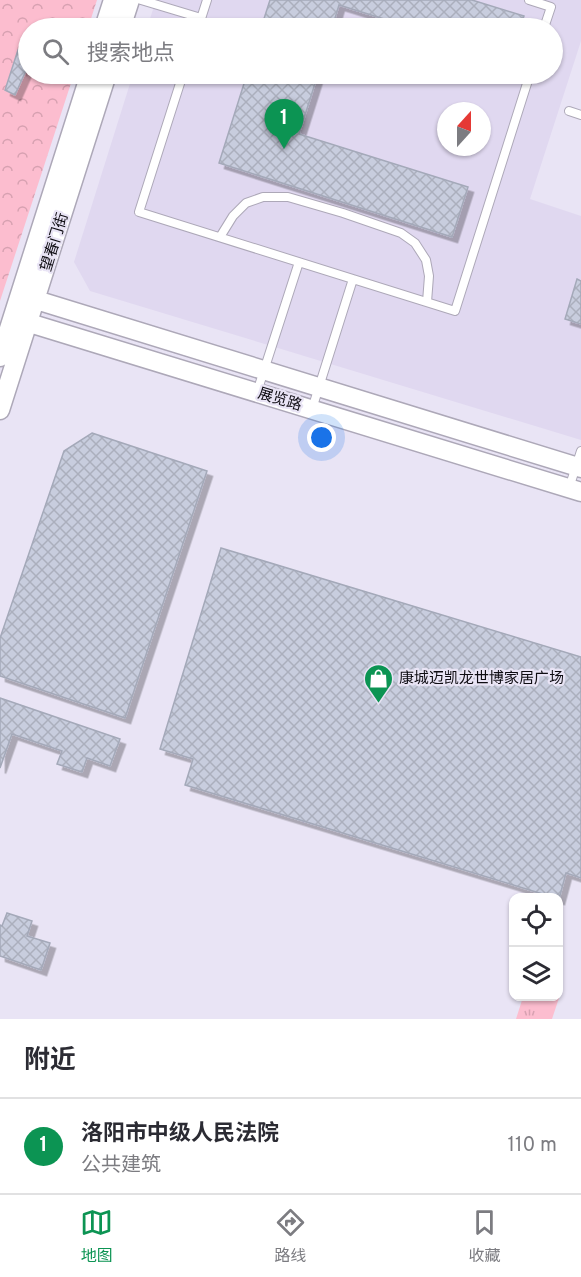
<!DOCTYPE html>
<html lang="zh">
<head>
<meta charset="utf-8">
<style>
	:root { --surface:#fff; --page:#f7f7f7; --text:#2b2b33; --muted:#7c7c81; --line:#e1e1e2; --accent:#0c9453 }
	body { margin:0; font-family:Overpass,"Noto Sans SC",sans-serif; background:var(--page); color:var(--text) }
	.controls { position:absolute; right:18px; bottom:18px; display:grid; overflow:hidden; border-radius:12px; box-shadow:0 2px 4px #0004 }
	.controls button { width:54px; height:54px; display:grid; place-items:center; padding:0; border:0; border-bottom:2px solid var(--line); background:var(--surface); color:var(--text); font:30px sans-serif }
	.compass { position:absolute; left:437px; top:102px; width:54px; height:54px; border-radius:50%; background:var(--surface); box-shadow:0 2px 4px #0004; rotate:21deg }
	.you { position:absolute; left:322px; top:438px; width:21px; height:21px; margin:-15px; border:4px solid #fff; border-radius:50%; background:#1a73e8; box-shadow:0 0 0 9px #1a73e833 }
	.badge { display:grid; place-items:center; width:39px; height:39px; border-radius:50%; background:var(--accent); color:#fff; font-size:20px; font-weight:700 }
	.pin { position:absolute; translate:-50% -50px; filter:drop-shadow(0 2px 3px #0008) }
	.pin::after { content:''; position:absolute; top:32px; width:21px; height:18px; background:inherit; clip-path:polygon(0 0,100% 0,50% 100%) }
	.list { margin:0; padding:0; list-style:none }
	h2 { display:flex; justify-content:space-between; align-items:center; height:78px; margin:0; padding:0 24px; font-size:26px }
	h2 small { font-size:20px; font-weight:400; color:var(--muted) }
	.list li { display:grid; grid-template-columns:39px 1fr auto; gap:18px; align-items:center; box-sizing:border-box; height:96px; padding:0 24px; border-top:2px solid var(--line) }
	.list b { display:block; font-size:22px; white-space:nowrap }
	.list p { margin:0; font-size:20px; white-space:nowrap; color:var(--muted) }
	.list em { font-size:20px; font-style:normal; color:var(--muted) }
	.icon { flex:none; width:33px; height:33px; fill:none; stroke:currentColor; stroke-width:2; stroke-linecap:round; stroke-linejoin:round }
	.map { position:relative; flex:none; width:581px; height:1019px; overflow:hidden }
	.search { position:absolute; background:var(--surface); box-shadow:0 2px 4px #0004; left:18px; right:18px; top:18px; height:66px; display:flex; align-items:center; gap:15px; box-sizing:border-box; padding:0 21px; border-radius:33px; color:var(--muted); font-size:22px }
	.sheet { height:174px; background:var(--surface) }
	nav { display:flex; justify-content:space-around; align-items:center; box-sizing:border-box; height:84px; border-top:2px solid var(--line); background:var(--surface); font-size:16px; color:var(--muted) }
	nav a { display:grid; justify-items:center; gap:3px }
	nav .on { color:var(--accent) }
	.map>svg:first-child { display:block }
	.built { fill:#e0d8f0; fill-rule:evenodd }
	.grass { fill:url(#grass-tufts) }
	.park { fill:url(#park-crowns) }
	.building { fill:url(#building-cross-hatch); stroke:#a4a9b9; stroke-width:1.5; filter:url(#shadow) }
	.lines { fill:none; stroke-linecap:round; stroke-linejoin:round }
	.service-casing { stroke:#ada8b8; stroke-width:10 }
	.tertiary-casing { stroke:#ada8b8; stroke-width:21 }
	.service { stroke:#fff; stroke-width:8 }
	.tertiary { stroke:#fff; stroke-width:18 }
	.labels { text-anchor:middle; stroke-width:4.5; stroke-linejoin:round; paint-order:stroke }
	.street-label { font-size:15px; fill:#0e0c12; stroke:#e9e4f5 }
	.poi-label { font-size:15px; fill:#0e0c12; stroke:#e9e4f5; text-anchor:start }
</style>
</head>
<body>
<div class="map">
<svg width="581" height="1019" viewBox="0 0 581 1019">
	<defs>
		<pattern id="grass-tufts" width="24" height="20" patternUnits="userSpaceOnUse" patternTransform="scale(1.5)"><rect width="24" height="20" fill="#fcbdcf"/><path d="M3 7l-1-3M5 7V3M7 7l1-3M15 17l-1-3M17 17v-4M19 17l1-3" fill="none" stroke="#d7a1b1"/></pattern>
		<pattern id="park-crowns" width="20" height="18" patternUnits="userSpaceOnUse" patternTransform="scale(1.5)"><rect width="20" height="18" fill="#fcbdcf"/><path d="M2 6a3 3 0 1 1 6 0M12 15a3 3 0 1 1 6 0" fill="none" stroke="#d7a1b1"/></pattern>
		<pattern id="building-cross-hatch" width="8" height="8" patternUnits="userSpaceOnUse" patternTransform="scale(1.5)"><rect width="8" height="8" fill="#c8cdde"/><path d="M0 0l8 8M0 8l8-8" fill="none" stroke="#abafbd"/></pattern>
		<filter id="shadow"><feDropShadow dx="5.5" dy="5.5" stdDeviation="0" flood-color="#0004"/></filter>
	</defs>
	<rect width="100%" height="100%" fill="#e9e4f5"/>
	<path class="built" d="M156,0H581V41L530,199L581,216V440L90,291L74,262L133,74H552V28H147ZM446,111H482V147H446Z"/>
	<path class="grass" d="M559,985L563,986L552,1019H516L523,997L558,996Z"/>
	<path class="park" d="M0,0H97L88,28H28V74H74L0,301Z"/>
	<path class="building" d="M270,0H472L524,16L520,28H413L339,5L332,28H261Z
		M18,50L28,54V66L15,95L5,90Z
		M247,74H318L299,134L468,187L452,237L219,163Z
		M577,279L581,281V324L565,319Z
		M92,433L207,471L125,718L0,676V638L64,451Z
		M221,548L581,657V878L566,873L559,899L185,785L193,759L160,749Z
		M0,698L120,739L110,766L87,758L82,772L57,764L62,751L12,734L0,768Z
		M7,913L32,921L27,936L50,943L41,970L0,956V925L2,926Z"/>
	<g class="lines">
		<defs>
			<path id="service" d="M141,0L201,18
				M529,0L551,7L544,28
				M198,28L207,0
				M183,74L139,212L455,311L530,74
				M569,111L581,115
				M220,237L233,216L246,203L263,197H288L343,213L401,233L415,243L426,260L429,276L427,302
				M257,392L299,262
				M312,409L353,279
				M569,488L581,451"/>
			<path id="tertiary" d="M104,28L113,0
				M121,28L130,0
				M20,295L581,468
				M13,318L581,492
				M0,357L90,74
				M0,410L107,74"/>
		</defs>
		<use href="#service" class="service-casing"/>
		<use href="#tertiary" class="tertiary-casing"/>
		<use href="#service" class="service"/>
		<use href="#tertiary" class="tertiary"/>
	</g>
	<defs>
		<symbol id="shop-pin" viewBox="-11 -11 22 30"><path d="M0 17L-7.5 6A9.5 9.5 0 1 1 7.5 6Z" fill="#0c9453" stroke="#e9e4f5"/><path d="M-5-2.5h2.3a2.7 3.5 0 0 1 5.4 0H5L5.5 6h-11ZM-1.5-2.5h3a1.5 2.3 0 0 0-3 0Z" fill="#fff"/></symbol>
	</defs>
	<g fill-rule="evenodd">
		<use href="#shop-pin" x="362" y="662" width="33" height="45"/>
	</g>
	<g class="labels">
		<g class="street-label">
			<text transform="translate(54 242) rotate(-73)" y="5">望春门街</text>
			<text transform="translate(280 399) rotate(17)" y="5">展览路</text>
		</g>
		<g class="poi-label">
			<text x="399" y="683">康城迈凯龙世博家居广场</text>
		</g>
	</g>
</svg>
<div class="controls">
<button><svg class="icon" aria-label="locate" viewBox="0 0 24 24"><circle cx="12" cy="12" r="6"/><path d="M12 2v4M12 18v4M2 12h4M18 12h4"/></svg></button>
<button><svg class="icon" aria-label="layers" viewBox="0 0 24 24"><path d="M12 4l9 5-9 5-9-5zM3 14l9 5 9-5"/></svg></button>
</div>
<svg class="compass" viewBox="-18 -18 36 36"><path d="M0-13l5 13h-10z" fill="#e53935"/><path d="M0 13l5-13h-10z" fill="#7c7c81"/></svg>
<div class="you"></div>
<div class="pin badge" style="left:284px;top:149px">1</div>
<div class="search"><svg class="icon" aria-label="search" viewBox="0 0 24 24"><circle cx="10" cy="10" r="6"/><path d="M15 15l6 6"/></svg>搜索地点</div>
</div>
<section class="sheet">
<h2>附近<small></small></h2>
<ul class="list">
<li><span class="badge">1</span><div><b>洛阳市中级人民法院</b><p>公共建筑</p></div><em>110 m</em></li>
</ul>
</section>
<nav>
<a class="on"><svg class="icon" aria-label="map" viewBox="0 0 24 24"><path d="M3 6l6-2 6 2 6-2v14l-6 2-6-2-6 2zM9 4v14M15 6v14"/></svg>地图</a>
<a><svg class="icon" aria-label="directions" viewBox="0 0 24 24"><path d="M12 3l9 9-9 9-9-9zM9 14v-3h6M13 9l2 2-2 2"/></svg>路线</a>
<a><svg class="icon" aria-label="saved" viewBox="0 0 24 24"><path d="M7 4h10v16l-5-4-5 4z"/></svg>收藏</a>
</nav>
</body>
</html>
